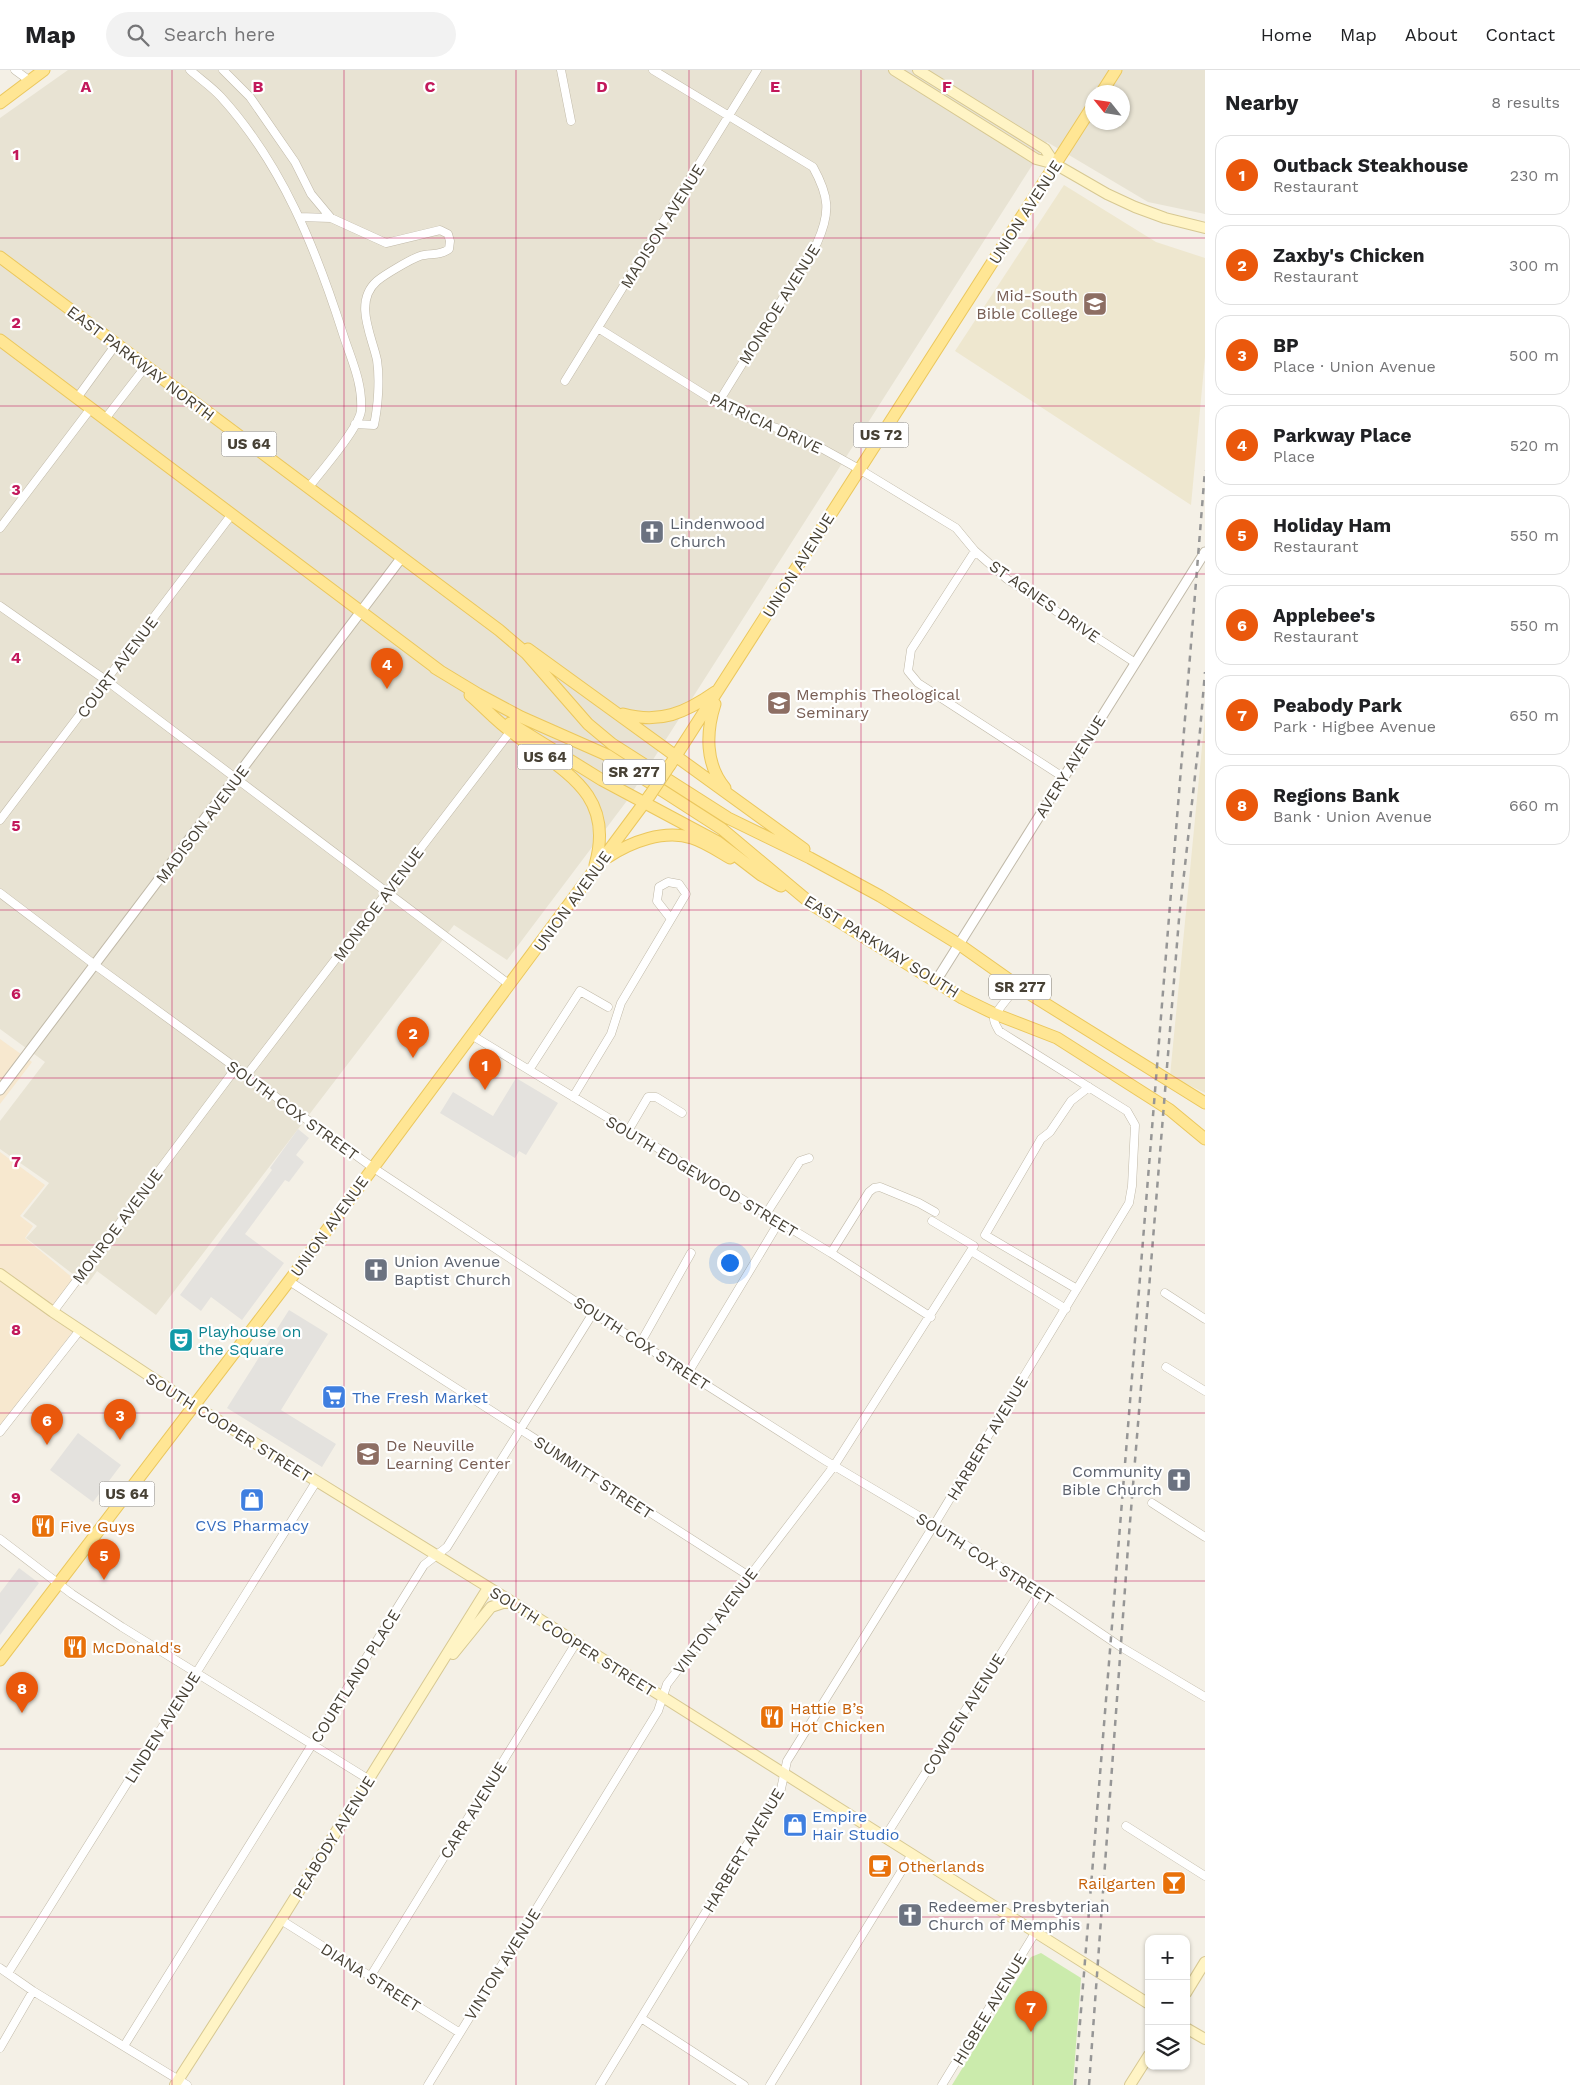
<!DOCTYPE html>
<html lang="en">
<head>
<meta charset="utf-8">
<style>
	:root { --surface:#fff; --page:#f2f2f2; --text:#202124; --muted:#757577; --line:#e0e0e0; --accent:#ea580c }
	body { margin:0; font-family:"Work Sans",sans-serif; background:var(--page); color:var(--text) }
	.controls { position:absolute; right:15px; bottom:15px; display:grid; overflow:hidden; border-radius:10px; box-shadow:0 1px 4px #0004 }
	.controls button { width:45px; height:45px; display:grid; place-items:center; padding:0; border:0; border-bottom:1px solid var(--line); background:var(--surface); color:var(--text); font:25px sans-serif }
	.compass { position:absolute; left:1085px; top:15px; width:45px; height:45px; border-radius:50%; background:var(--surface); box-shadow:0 1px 4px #0004; rotate:300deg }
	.you { position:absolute; left:729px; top:1192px; width:18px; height:18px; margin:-12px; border:4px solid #fff; border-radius:50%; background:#1a73e8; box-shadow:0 0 0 8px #1a73e833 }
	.badge { display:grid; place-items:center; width:32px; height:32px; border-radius:50%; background:var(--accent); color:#fff; font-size:16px; font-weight:700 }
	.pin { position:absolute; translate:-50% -41px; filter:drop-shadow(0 1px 2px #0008) }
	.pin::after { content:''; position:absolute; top:26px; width:18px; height:15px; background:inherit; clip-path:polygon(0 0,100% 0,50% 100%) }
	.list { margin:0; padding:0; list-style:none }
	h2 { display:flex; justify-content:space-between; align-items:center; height:65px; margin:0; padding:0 20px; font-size:21px }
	h2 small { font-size:16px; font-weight:400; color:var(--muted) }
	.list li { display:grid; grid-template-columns:32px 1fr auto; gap:15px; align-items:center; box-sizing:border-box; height:80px; margin:0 10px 10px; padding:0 10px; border:1px solid var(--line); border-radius:15px }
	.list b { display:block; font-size:19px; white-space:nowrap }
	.list p { margin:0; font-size:16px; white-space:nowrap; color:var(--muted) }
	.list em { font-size:16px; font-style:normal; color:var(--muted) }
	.icon { flex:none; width:28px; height:28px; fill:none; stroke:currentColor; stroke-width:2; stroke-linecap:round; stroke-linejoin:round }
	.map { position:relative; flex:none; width:1205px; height:2015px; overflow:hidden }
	header { display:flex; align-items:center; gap:30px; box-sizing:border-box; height:70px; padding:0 25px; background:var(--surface); border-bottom:1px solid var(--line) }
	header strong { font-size:24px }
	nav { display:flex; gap:28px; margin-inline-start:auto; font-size:18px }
	.search { width:350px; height:45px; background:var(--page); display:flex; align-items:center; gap:12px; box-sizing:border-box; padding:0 18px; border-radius:28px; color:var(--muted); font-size:19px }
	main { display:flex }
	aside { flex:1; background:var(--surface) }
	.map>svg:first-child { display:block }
	.residential { fill:#e8e3d3; fill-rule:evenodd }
	.commercial { fill:#f7e8cf }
	.education { fill:#eee7cf }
	.green { fill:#cbebac }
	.parking { fill:#e4e2de }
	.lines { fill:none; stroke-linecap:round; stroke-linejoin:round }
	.minor-casing { stroke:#c0b9a8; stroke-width:9 }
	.tertiary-casing { stroke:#c0b9a8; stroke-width:11 }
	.secondary-casing { stroke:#d7c892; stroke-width:12 }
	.primary-casing { stroke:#ebc75d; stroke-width:13 }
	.minor { stroke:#fff; stroke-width:8 }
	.tertiary { stroke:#fff; stroke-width:9 }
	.secondary { stroke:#fff4c5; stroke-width:10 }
	.primary { stroke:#ffe694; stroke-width:11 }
	.rail { stroke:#969696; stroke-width:2.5; stroke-dasharray:6 6; stroke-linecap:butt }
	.primary-bridge-casing { stroke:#ebc75d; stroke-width:13; stroke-linecap:butt }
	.primary-bridge { stroke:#ffe694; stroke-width:11 }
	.grid { fill:none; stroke:#c2185b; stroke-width:1; stroke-opacity:0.55 }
	.labels { text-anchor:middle; stroke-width:4.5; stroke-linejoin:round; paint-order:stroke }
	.shield { fill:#fff; stroke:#7e7a72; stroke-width:1 }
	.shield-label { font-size:15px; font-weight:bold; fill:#474135 }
	.street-label { font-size:16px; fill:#474135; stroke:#fff }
	.education-label { font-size:16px; fill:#785e54; stroke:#fff; text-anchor:start }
	.worship-label { font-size:16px; fill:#5b616d; stroke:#fff; text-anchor:start }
	.culture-label { font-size:16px; fill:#0d838f; stroke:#fff; text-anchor:start }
	.shop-label { font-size:16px; fill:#366cbe; stroke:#fff; text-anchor:start }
	.food-label { font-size:16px; fill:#c56008; stroke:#fff; text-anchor:start }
	.grid-label { font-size:16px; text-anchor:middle; font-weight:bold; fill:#c2185b; stroke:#fff; stroke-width:4.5; stroke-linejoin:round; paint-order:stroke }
</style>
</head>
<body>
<header>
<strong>Map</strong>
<div class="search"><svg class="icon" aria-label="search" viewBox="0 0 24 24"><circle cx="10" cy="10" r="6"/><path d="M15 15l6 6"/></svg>Search here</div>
<nav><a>Home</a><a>Map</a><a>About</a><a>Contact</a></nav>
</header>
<main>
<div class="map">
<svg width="1205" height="2015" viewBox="0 0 1205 2015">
	<rect width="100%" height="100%" fill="#f4f0e6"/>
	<path class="residential" d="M68,0H1205V144L1148,132L1047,72L626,732L507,890L454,855L156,1245L97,1201L87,1215L26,1168L37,1156L23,1146L49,1113L0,1079V1051L45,992L0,959V48ZM1092,22H1122V52H1092Z"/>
	<path class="commercial" d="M0,969L32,992L0,1034Z
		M0,1082L45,1115L20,1146L33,1156L25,1168L74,1209L49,1242L74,1260L0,1357Z"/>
	<path class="education" d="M1064,115L1156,172L1205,188V287L1191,435L955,281Z
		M1205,646V1023L1170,1006Z"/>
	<path class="green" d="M1041,1883L1081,1908L1073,2015H952L1031,1887Z"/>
	<path class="parking" d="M516,1008L558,1033L526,1085L519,1081L515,1088L440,1043L453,1022L493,1046Z
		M298,1059L309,1068L296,1085L304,1092L289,1112L285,1110L245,1164L284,1193L242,1250L211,1227L201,1241L180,1225L272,1100L270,1098Z
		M289,1240L328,1264L281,1340L336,1374L322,1397L227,1338Z
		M78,1363L121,1395L93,1432L50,1400Z
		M19,1498L39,1513L0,1565V1523Z"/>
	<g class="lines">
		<defs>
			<path id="minor" d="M15,0L30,11
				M190,0C200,9 212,17 221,27C282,94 316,179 343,264C351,289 363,313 361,341C359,358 320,403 308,418
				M223,0L250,27L295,92L311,124L331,148
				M561,0L571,51
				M653,0L813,97C829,126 831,142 817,173L718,333
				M299,147L331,148L386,173L440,160L448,164L450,171L449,179C440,186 430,183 420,186C411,189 384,205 377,211C353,232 372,266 377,290C380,309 378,337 374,355L355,354
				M598,258L718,333L757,352L796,364L859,399L956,458L975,481L1007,509L1134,592
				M565,311L757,0
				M77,328L117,273
				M105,349L146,296
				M0,458L91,338
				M975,481L911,580L908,601L918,613L1063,707
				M0,536L107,611L510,915
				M0,750L232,444
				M0,823L95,895L372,1097L593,1243L826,1391L934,1455L1040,1522L1121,1577L1205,1627
				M473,966L831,1183L931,1247
				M529,1000L580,921L608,937
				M246,1006L510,662
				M573,1027L611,964L621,933L686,824L679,814L668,812L659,817L657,831L671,849
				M628,1061L648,1027H656L682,1043
				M766,1144L800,1091L809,1088
				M971,1181L1066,1239
				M831,1183L869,1122L874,1118L880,1117L919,1133L935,1142
				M289,1211L749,1506
				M1077,1219L985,1165L1041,1069L1050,1062L1071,1031L1089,1017
				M1165,1223L1205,1249
				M53,1242L236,998
				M641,1272L691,1183
				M1166,1297L1205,1321
				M688,1303L779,1152
				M0,1362L80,1260
				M1152,1433L1205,1467
				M0,1469L72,1524L122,1557L368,1709
				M1126,1756L1205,1806
				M885,1767L1040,1522
				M281,1850L460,1963
				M0,1898L33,1921L187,2015
				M8,1903L316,1412
				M370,1907L576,1573
				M641,1948L744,2015
				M124,1976L424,1495L447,1477L593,1243
				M0,1978L33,1921
				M428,2015L658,1641L667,1614L834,1396L974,1176L932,1151
				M600,2015L781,1719L787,1691L934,1455L1129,1133L1132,1116L1135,1055L1127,1041L999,961C997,957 994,953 994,949C994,943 1013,922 1018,915
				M770,2015L912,1784
				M942,2015L1035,1863"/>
			<path id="tertiary" d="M936,911L1205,482
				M0,1020L402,487"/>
			<path id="secondary" d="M894,0L1036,89L1055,94L1107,124L1135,137L1165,148L1205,158
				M918,0L1045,79L1055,94
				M0,1204L53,1242L195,1336L514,1533L1149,1934
				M453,1584L491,1537L503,1533H513
				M1186,1923L1205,1892
				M1186,1958L1205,1969
				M175,2015L281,1850L488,1518
				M1130,2015L1149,1985"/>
			<path id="primary" d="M1102,22L1116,0
				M0,33L44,0
				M0,187L499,560L526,583L588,654L612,674L728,748L810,788L880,826L960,875L1025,921L1205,1033
				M0,270L440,601
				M528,579L804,779
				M435,598L478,624L521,647L607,685L722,759L814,836L962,928L995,944L1057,968L1170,1040L1205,1069
				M470,625C484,637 497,652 513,663C562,701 616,722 595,795
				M715,634C706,662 705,694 725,718
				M623,644C660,654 685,643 715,622
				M510,653L602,710L718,772L761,805L781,816
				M670,695L1092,37
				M608,787C631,772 664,759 692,768C705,772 718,781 730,788
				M0,1590L289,1211L650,725"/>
		</defs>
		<use href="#minor" class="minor-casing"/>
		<use href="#tertiary" class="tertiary-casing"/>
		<use href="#secondary" class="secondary-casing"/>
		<use href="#primary" class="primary-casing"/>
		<use href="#minor" class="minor"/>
		<use href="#tertiary" class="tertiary"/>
		<use href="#secondary" class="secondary"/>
		<use href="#primary" class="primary"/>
		<path class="rail" d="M1075,2015L1205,400
			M1089,2015L1128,1477L1179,849L1200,661L1205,602"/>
		<defs>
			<path id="primary-bridge" d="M650,725L670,695"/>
		</defs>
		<use href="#primary-bridge" class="primary-bridge-casing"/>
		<use href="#primary-bridge" class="primary-bridge"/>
	</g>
	<path class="grid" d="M172,0V2015M344,0V2015M516,0V2015M689,0V2015M861,0V2015M1033,0V2015M0,168H1205M0,336H1205M0,504H1205M0,672H1205M0,840H1205M0,1008H1205M0,1175H1205M0,1343H1205M0,1511H1205M0,1679H1205M0,1847H1205"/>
	<defs>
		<symbol id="university-square" viewBox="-11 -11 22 22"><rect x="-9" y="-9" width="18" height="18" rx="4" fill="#8d6e63" stroke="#fff"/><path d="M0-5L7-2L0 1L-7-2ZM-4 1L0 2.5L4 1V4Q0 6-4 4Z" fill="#fff"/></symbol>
		<symbol id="church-square" viewBox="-11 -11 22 22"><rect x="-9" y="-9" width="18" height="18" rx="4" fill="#6b7280" stroke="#fff"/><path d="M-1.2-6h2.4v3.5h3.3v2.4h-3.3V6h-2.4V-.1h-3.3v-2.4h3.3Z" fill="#fff"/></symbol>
		<symbol id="theatre-square" viewBox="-11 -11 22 22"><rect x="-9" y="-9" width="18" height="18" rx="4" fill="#0f9aa8" stroke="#fff"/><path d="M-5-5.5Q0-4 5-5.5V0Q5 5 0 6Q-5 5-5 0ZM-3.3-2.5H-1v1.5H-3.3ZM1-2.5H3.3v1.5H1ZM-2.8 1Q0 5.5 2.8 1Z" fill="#fff"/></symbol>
		<symbol id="supermarket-square" viewBox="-11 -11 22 22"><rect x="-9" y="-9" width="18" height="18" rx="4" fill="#3f7fe0" stroke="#fff"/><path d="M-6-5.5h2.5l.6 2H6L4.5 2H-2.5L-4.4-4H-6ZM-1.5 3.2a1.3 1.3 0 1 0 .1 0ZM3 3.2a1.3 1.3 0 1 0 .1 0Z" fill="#fff"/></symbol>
		<symbol id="school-square" viewBox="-11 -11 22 22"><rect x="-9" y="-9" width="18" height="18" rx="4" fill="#8d6e63" stroke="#fff"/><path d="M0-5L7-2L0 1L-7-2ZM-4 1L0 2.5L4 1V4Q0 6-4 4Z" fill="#fff"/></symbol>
		<symbol id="shop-square" viewBox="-11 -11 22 22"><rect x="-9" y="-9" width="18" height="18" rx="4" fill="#3f7fe0" stroke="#fff"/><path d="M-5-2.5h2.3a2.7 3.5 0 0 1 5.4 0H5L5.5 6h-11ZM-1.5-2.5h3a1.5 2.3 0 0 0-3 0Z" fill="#fff"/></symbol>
		<symbol id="restaurant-square" viewBox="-11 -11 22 22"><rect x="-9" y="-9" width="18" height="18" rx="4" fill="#e8710a" stroke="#fff"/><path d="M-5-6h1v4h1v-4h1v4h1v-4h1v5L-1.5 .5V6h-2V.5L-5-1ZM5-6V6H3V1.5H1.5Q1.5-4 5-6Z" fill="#fff"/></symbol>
		<symbol id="cafe-square" viewBox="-11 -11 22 22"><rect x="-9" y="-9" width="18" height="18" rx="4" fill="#e8710a" stroke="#fff"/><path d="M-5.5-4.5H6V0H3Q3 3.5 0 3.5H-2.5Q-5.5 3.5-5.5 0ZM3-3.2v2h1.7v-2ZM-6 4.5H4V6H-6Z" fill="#fff"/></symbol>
		<symbol id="bar-square" viewBox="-11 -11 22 22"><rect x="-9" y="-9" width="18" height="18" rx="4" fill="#e8710a" stroke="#fff"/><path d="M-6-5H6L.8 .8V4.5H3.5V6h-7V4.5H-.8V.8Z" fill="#fff"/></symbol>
	</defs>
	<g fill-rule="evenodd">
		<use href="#university-square" x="1081" y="220" width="28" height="28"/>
		<use href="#church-square" x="638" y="448" width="28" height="28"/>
		<use href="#university-square" x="765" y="619" width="28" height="28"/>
		<use href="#church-square" x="362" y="1186" width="28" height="28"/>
		<use href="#theatre-square" x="167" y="1256" width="28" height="28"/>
		<use href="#supermarket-square" x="320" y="1313" width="28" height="28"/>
		<use href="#school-square" x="354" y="1370" width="28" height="28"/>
		<use href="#church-square" x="1165" y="1396" width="28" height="28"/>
		<use href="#shop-square" x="238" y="1416" width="28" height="28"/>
		<use href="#restaurant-square" x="29" y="1442" width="28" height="28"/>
		<use href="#restaurant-square" x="61" y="1563" width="28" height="28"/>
		<use href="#restaurant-square" x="758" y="1633" width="28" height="28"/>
		<use href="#shop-square" x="781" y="1741" width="28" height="28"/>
		<use href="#cafe-square" x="866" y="1782" width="28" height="28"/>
		<use href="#bar-square" x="1160" y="1799" width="28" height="28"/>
		<use href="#church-square" x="896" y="1831" width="28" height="28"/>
	</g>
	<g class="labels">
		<g class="shield">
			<rect x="853.5" y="352.5" width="55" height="25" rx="4"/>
			<rect x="221.5" y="361.5" width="55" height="25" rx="4"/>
			<rect x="517.5" y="674.5" width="55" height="25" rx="4"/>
			<rect x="603" y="689.5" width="62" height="25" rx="4"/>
			<rect x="989" y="904.5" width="62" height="25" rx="4"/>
			<rect x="99.5" y="1411.5" width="55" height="25" rx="4"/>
		</g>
		<g class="shield-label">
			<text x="881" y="370">US 72</text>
			<text x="249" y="379">US 64</text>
			<text x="545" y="692">US 64</text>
			<text x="634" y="707">SR 277</text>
			<text x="1020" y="922">SR 277</text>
			<text x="127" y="1429">US 64</text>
		</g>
		<g class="street-label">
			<text transform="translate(1025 142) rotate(-57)" y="6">UNION AVENUE</text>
			<text transform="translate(662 156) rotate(-58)" y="6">MADISON AVENUE</text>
			<text transform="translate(779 234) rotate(-58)" y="6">MONROE AVENUE</text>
			<text transform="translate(141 293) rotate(37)" y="6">EAST PARKWAY NORTH</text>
			<text transform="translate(766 353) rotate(25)" y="6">PATRICIA DRIVE</text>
			<text transform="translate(798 495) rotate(-58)" y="6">UNION AVENUE</text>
			<text transform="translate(1045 531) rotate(35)" y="6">ST AGNES DRIVE</text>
			<text transform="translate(117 597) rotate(-53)" y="6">COURT AVENUE</text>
			<text transform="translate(1070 696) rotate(-58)" y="6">AVERY AVENUE</text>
			<text transform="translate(202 754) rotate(-53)" y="6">MADISON AVENUE</text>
			<text transform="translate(572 831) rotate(-54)" y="6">UNION AVENUE</text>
			<text transform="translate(378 834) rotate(-53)" y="6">MONROE AVENUE</text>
			<text transform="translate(882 876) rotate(32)" y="6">EAST PARKWAY SOUTH</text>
			<text transform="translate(293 1040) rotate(36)" y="6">SOUTH COX STREET</text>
			<text transform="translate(702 1106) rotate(31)" y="6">SOUTH EDGEWOOD STREET</text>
			<text transform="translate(117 1156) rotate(-53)" y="6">MONROE AVENUE</text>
			<text transform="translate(329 1156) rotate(-54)" y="6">UNION AVENUE</text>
			<text transform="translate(642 1273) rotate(33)" y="6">SOUTH COX STREET</text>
			<text transform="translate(229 1357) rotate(32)" y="6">SOUTH COOPER STREET</text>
			<text transform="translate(987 1368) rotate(-59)" y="6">HARBERT AVENUE</text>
			<text transform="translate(594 1407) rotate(33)" y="6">SUMMITT STREET</text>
			<text transform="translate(985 1488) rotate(32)" y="6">SOUTH COX STREET</text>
			<text transform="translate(715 1551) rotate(-53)" y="6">VINTON AVENUE</text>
			<text transform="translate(573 1571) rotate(32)" y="6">SOUTH COOPER STREET</text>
			<text transform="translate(355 1606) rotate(-58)" y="6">COURTLAND PLACE</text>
			<text transform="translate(963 1644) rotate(-58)" y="6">COWDEN AVENUE</text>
			<text transform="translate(162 1657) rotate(-58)" y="6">LINDEN AVENUE</text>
			<text transform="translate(473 1740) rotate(-58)" y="6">CARR AVENUE</text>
			<text transform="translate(333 1767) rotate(-58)" y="6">PEABODY AVENUE</text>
			<text transform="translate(743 1780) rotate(-59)" y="6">HARBERT AVENUE</text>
			<text transform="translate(502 1894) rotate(-58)" y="6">VINTON AVENUE</text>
			<text transform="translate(371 1907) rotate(32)" y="6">DIANA STREET</text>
			<text transform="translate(989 1939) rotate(-59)" y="6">HIGBEE AVENUE</text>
		</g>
		<g class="education-label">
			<text x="1078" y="231" text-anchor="end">Mid-South<tspan x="1078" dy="18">Bible College</tspan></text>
			<text x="796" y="630">Memphis Theological<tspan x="796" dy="18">Seminary</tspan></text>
			<text x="386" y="1381">De Neuville<tspan x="386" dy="18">Learning Center</tspan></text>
		</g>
		<g class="worship-label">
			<text x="670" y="459">Lindenwood<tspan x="670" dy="18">Church</tspan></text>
			<text x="394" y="1197">Union Avenue<tspan x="394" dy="18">Baptist Church</tspan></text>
			<text x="1162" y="1407" text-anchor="end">Community<tspan x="1162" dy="18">Bible Church</tspan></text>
			<text x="928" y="1842">Redeemer Presbyterian<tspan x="928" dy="18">Church of Memphis</tspan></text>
		</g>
		<g class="culture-label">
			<text x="198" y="1267">Playhouse on<tspan x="198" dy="18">the Square</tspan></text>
		</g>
		<g class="shop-label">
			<text x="352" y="1333">The Fresh Market</text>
			<text x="252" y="1461" text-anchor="middle">CVS Pharmacy</text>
			<text x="812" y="1752">Empire<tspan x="812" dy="18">Hair Studio</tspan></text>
		</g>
		<g class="food-label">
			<text x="60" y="1462">Five Guys</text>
			<text x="92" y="1583">McDonald's</text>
			<text x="790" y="1644">Hattie B’s<tspan x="790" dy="18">Hot Chicken</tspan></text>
			<text x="898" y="1802">Otherlands</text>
			<text x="1156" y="1819" text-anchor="end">Railgarten</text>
		</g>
	</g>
	<g class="grid-label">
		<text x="86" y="22">A</text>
		<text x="258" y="22">B</text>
		<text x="430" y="22">C</text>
		<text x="602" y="22">D</text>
		<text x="775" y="22">E</text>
		<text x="947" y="22">F</text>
		<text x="16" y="90">1</text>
		<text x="16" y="258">2</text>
		<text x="16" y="425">3</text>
		<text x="16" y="593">4</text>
		<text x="16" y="761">5</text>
		<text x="16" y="929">6</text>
		<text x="16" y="1097">7</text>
		<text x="16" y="1265">8</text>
		<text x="16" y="1433">9</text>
	</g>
</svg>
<div class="controls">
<button>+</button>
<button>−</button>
<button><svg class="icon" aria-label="layers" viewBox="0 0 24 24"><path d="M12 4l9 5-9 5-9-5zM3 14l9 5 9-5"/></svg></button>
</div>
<svg class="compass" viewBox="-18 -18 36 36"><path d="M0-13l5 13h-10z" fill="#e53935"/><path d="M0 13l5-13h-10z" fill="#757577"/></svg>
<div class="you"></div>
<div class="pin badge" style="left:485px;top:1020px">1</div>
<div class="pin badge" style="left:413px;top:988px">2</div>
<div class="pin badge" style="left:120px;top:1370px">3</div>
<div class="pin badge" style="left:387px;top:619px">4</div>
<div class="pin badge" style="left:104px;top:1510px">5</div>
<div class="pin badge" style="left:47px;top:1375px">6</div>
<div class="pin badge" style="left:1031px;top:1962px">7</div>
<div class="pin badge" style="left:22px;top:1643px">8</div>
</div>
<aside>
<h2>Nearby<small>8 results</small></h2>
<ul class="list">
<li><span class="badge">1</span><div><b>Outback Steakhouse</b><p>Restaurant</p></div><em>230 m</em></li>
<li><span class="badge">2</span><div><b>Zaxby's Chicken</b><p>Restaurant</p></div><em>300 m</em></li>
<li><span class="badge">3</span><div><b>BP</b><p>Place · Union Avenue</p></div><em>500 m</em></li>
<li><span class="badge">4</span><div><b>Parkway Place</b><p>Place</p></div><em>520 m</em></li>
<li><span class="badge">5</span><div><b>Holiday Ham</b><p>Restaurant</p></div><em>550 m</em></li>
<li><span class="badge">6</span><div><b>Applebee's</b><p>Restaurant</p></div><em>550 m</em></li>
<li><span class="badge">7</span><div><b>Peabody Park</b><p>Park · Higbee Avenue</p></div><em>650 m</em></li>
<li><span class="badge">8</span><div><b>Regions Bank</b><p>Bank · Union Avenue</p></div><em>660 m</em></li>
</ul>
</aside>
</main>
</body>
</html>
